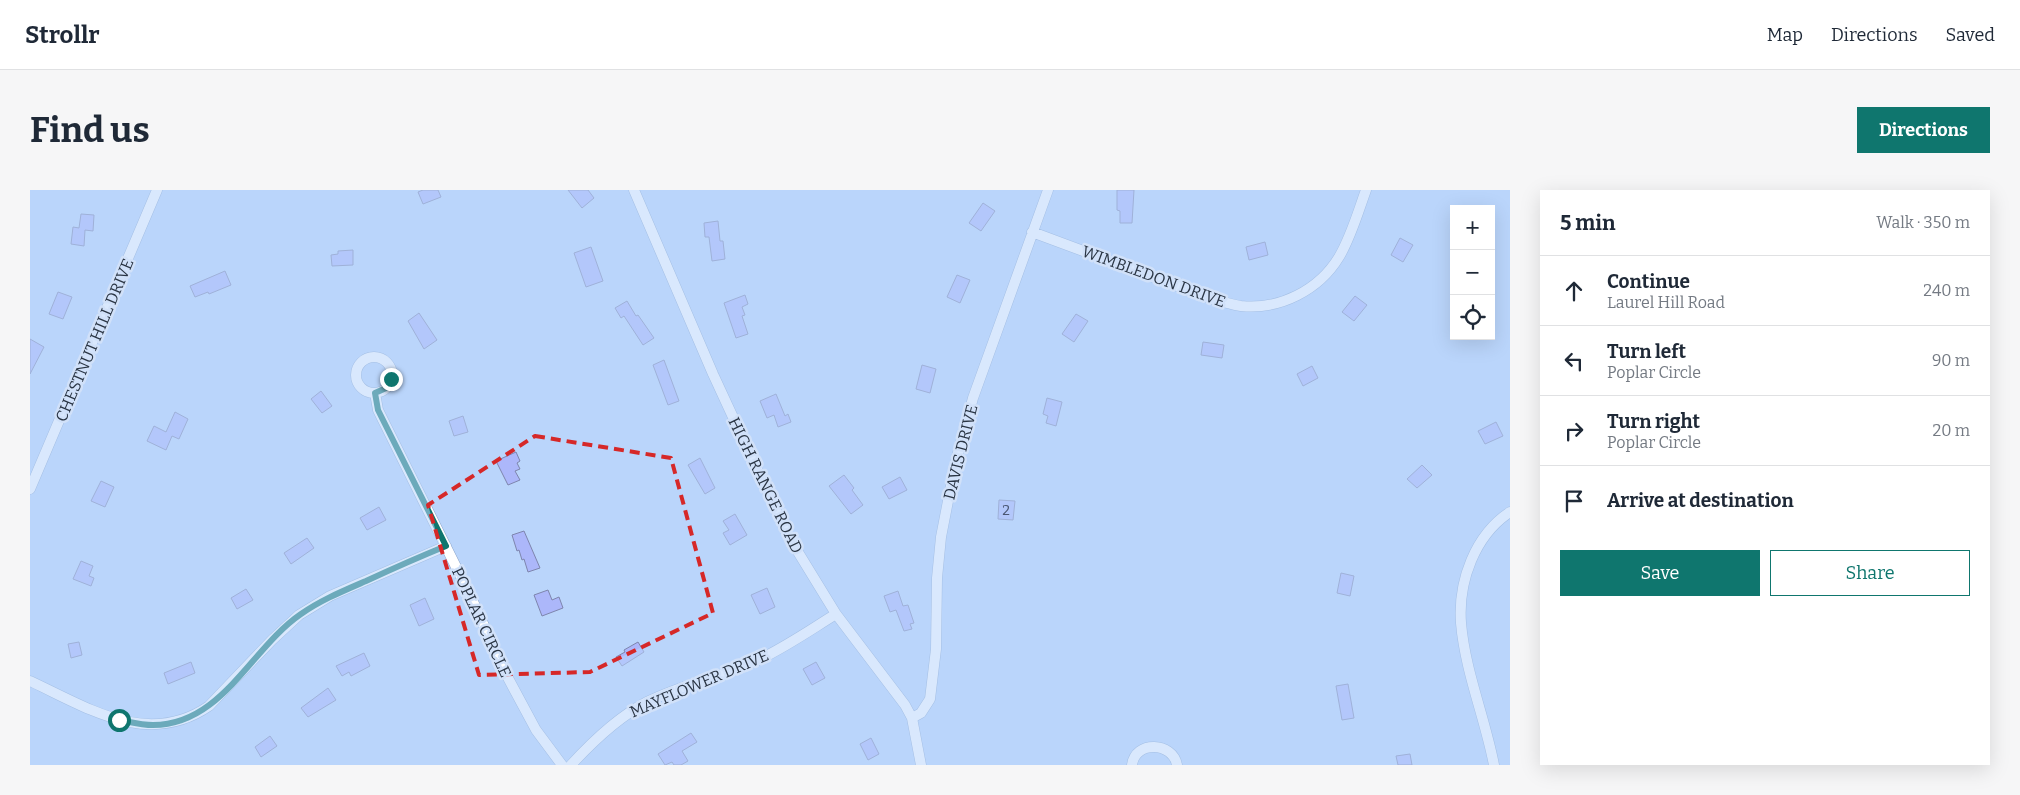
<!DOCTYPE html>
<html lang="en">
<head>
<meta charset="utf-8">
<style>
	:root { --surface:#fff; --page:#f6f6f7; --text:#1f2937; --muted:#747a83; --line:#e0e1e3; --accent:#0f766e }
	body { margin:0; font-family:Bitter,serif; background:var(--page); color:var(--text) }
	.controls { position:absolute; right:15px; top:15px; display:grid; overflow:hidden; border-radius:0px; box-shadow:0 5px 20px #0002 }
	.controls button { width:45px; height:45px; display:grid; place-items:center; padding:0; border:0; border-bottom:1px solid var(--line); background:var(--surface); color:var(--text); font:25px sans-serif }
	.stop { position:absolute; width:15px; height:15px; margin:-11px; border:4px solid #0f766e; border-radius:50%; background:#fff }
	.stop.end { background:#0f766e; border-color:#fff; box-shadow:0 1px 5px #0008 }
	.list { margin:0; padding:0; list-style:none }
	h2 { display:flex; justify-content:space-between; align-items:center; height:65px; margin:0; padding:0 20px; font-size:21px }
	h2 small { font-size:16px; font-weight:400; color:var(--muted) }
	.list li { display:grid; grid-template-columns:32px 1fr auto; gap:15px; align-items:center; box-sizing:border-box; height:70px; padding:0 20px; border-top:1px solid var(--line) }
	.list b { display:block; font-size:19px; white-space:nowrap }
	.list p { margin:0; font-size:16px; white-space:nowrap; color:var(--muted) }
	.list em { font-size:16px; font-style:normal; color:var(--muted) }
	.actions { display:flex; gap:10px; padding:15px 20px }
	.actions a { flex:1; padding:11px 0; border:1px solid var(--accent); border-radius:0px; text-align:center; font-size:18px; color:var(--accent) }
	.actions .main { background:var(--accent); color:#fff }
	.icon { flex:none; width:28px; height:28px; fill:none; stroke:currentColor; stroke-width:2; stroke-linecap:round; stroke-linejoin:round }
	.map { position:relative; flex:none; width:1480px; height:575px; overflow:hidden; border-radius:0px }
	header { display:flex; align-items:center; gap:30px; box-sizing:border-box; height:70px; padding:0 25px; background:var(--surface); border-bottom:1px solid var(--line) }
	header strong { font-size:24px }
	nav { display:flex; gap:28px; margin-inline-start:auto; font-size:18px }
	.intro { display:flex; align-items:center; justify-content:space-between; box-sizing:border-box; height:120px; padding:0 30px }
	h1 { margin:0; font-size:35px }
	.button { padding:12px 22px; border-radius:0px; background:var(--accent); color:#fff; font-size:18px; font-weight:700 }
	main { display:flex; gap:30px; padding:0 30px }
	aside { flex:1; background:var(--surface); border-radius:0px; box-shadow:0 5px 20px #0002 }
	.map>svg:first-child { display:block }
	.building { fill:#acb7fa; stroke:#7e85ad }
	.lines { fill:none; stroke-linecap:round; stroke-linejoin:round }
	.minor-casing { stroke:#8ba5c9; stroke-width:11 }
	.minor { stroke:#fff; stroke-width:10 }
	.route { stroke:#0f766e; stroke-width:6 }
	.marked { fill:none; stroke:#d62828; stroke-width:4; stroke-dasharray:10 6; stroke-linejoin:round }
	.labels { text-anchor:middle; stroke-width:5; stroke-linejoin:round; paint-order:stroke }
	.number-label { font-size:14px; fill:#4a5672 }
	.street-label { font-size:16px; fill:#2a3544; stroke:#d1e1f9 }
</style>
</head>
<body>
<header>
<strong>Strollr</strong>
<nav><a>Map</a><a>Directions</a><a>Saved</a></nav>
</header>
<div class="intro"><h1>Find us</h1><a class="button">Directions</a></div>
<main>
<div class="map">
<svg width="1480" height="575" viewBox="0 0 1480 575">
	<rect width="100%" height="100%" fill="#bad5fb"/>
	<path class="building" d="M393,0H408L411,7L393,14L388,2Z
		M538,0H558L564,8L552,18Z
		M1087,0H1104L1102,33H1090V21L1087,20Z
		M953,13L965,21L951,41L939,33Z
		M51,24L64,25L63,41L55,40L54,56L41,54L43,37L49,38Z
		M688,31L690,51H693L695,69L682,71L679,47H675L674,33Z
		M1370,48L1383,55L1373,72L1361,65Z
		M1235,52L1238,65L1219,70L1216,57Z
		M561,57L573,91L556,97L544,63Z
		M323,60V75L302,76L301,65L308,64V61Z
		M195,81L201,95L179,104L178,102L165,107L160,96Z
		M927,85L940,90L930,113L917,107Z
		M28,102L42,107L33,129L19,124Z
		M715,105L718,114L712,117L715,125L712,126L718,144L706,148L694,113Z
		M1325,106L1337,115L1324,131L1312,122Z
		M597,111L606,126L608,125L624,148L613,155L594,126L591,128L585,118Z
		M389,123L407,150L394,159L378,131Z
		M1046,124L1058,131L1044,152L1032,144Z
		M0,149L14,157L0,184Z
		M1173,152L1194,155L1192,168L1171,165Z
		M634,170L649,211L638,215L623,175Z
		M892,175L906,179L900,203L886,199Z
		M1282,176L1288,188L1273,196L1267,184Z
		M291,201L302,216L292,223L281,209Z
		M746,204L755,226L758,224L761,232L748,237L744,225L737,228L730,211Z
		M1017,208L1032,212L1026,236L1016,233L1018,226L1013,224Z
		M145,222L158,229L149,249L142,246L136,260L117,251L124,236L136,242Z
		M433,226L438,242L424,246L419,231Z
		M1466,232L1473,246L1455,254L1448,241Z
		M486,262L490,271L487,273L490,279L485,281L490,290L478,295L466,271Z
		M670,268L685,298L675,304L658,275Z
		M1392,275L1402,285L1387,298L1377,289Z
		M814,285L824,298L822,300L833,315L821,324L799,296Z
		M870,287L877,300L859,309L852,297Z
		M71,291L84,297L75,317L61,311Z
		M969,310L985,311L983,330L968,329Z
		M349,317L356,330L337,340L330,328Z
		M705,324L717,345L700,355L693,343L699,340L693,331Z
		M494,341L510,378L498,382L494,369L492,370L489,360L487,361L482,345Z
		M277,348L284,358L261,374L254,363Z
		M51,371L63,376L59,386L64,388L61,396L43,389Z
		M1311,383L1324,386L1320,406L1307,403Z
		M737,398L745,417L730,424L721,405Z
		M216,399L223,410L207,419L201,408Z
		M518,400L522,410L529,407L533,418L512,426L504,405Z
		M868,401L873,416L878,415L884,433L880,434L882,439L874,441L866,420L860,422L854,406Z
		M395,408L404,429L389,436L380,415Z
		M49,452L52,465L41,468L38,454Z
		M608,452L614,462L592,476L586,467L595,462L594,460Z
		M334,463L340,476L321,486L319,482L312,486L306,476Z
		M161,472L165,483L138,494L134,483Z
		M786,472L795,488L782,495L773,479Z
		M1318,494L1324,528L1312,530L1306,496Z
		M298,498L306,510L278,527L271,518Z
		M661,543L667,552L652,561L658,571L651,575H644L642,572L635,575L628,564Z
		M240,546L247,556L231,567L225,557Z
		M841,548L849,564L838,570L830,554Z
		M1380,564L1382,575H1368L1366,566Z"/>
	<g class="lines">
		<defs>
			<path id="minor" d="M604,0L683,184L757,344L806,424L875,515L882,528L891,575
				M1002,42L1185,110C1194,112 1203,115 1211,116C1250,120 1289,100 1309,67C1321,47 1328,22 1336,0
				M326 185a18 18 0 1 1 36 0a18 18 0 1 1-36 0Z
				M345,203L348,220L440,405L477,486L506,540L532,575
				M0,299L127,0
				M0,491C58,518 118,558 179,516L242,450L269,425L300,406L416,356
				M882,528L891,523L900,509L906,459L907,388L911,347L926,270L943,208L1018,0
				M541,575C563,551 588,527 617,512C651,495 689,487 724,472C753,459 780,440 806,424
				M1102,575C1105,550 1143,552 1147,575
				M1464,575C1455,528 1435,481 1431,433C1428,391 1445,345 1480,322"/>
		</defs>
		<use href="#minor" class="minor-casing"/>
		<use href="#minor" class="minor"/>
	</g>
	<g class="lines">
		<path class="route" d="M89,530C100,532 112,535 123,535C192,535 221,458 271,424C291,410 313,401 336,391C362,379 389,367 416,356L348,220L345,203L356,198L361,189"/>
	</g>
	<path d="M0 0H1480V575H0ZM505,246L641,268L683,423L560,482L449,485L398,315Z" fill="#bad5fb" fill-opacity=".55" fill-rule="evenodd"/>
	<path class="marked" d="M505,246L641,268L683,423L560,482L449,485L398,315Z"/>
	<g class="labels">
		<g class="number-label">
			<text x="976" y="325">2</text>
		</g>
		<g class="street-label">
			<text transform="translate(1124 86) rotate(20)" y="6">WIMBLEDON DRIVE</text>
			<text transform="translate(64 150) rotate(-67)" y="6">CHESTNUT HILL DRIVE</text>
			<text transform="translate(930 262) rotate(-76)" y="6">DAVIS DRIVE</text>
			<text transform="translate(736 295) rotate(64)" y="6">HIGH RANGE ROAD</text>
			<text transform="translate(452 432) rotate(65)" y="6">POPLAR CIRCLE</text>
			<text transform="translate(669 493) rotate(-23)" y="6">MAYFLOWER DRIVE</text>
		</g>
	</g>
</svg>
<div class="controls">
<button>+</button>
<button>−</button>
<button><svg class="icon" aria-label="locate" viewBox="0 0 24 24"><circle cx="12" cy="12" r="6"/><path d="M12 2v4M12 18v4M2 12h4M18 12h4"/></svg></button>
</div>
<div class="stop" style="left:89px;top:530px"></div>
<div class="stop end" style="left:361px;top:189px"></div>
</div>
<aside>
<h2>5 min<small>Walk · 350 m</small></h2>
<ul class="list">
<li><svg class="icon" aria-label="ahead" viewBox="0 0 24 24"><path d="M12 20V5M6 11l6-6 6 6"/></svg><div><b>Continue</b><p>Laurel Hill Road</p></div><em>240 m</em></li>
<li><svg class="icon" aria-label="left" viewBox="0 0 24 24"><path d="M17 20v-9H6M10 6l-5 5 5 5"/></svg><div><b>Turn left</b><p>Poplar Circle</p></div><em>90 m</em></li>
<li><svg class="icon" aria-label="right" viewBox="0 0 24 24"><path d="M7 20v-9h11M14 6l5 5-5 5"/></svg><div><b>Turn right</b><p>Poplar Circle</p></div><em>20 m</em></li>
<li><svg class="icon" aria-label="arrive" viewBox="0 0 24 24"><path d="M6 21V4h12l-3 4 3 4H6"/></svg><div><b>Arrive at destination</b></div></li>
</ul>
<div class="actions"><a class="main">Save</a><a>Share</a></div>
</aside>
</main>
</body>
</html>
